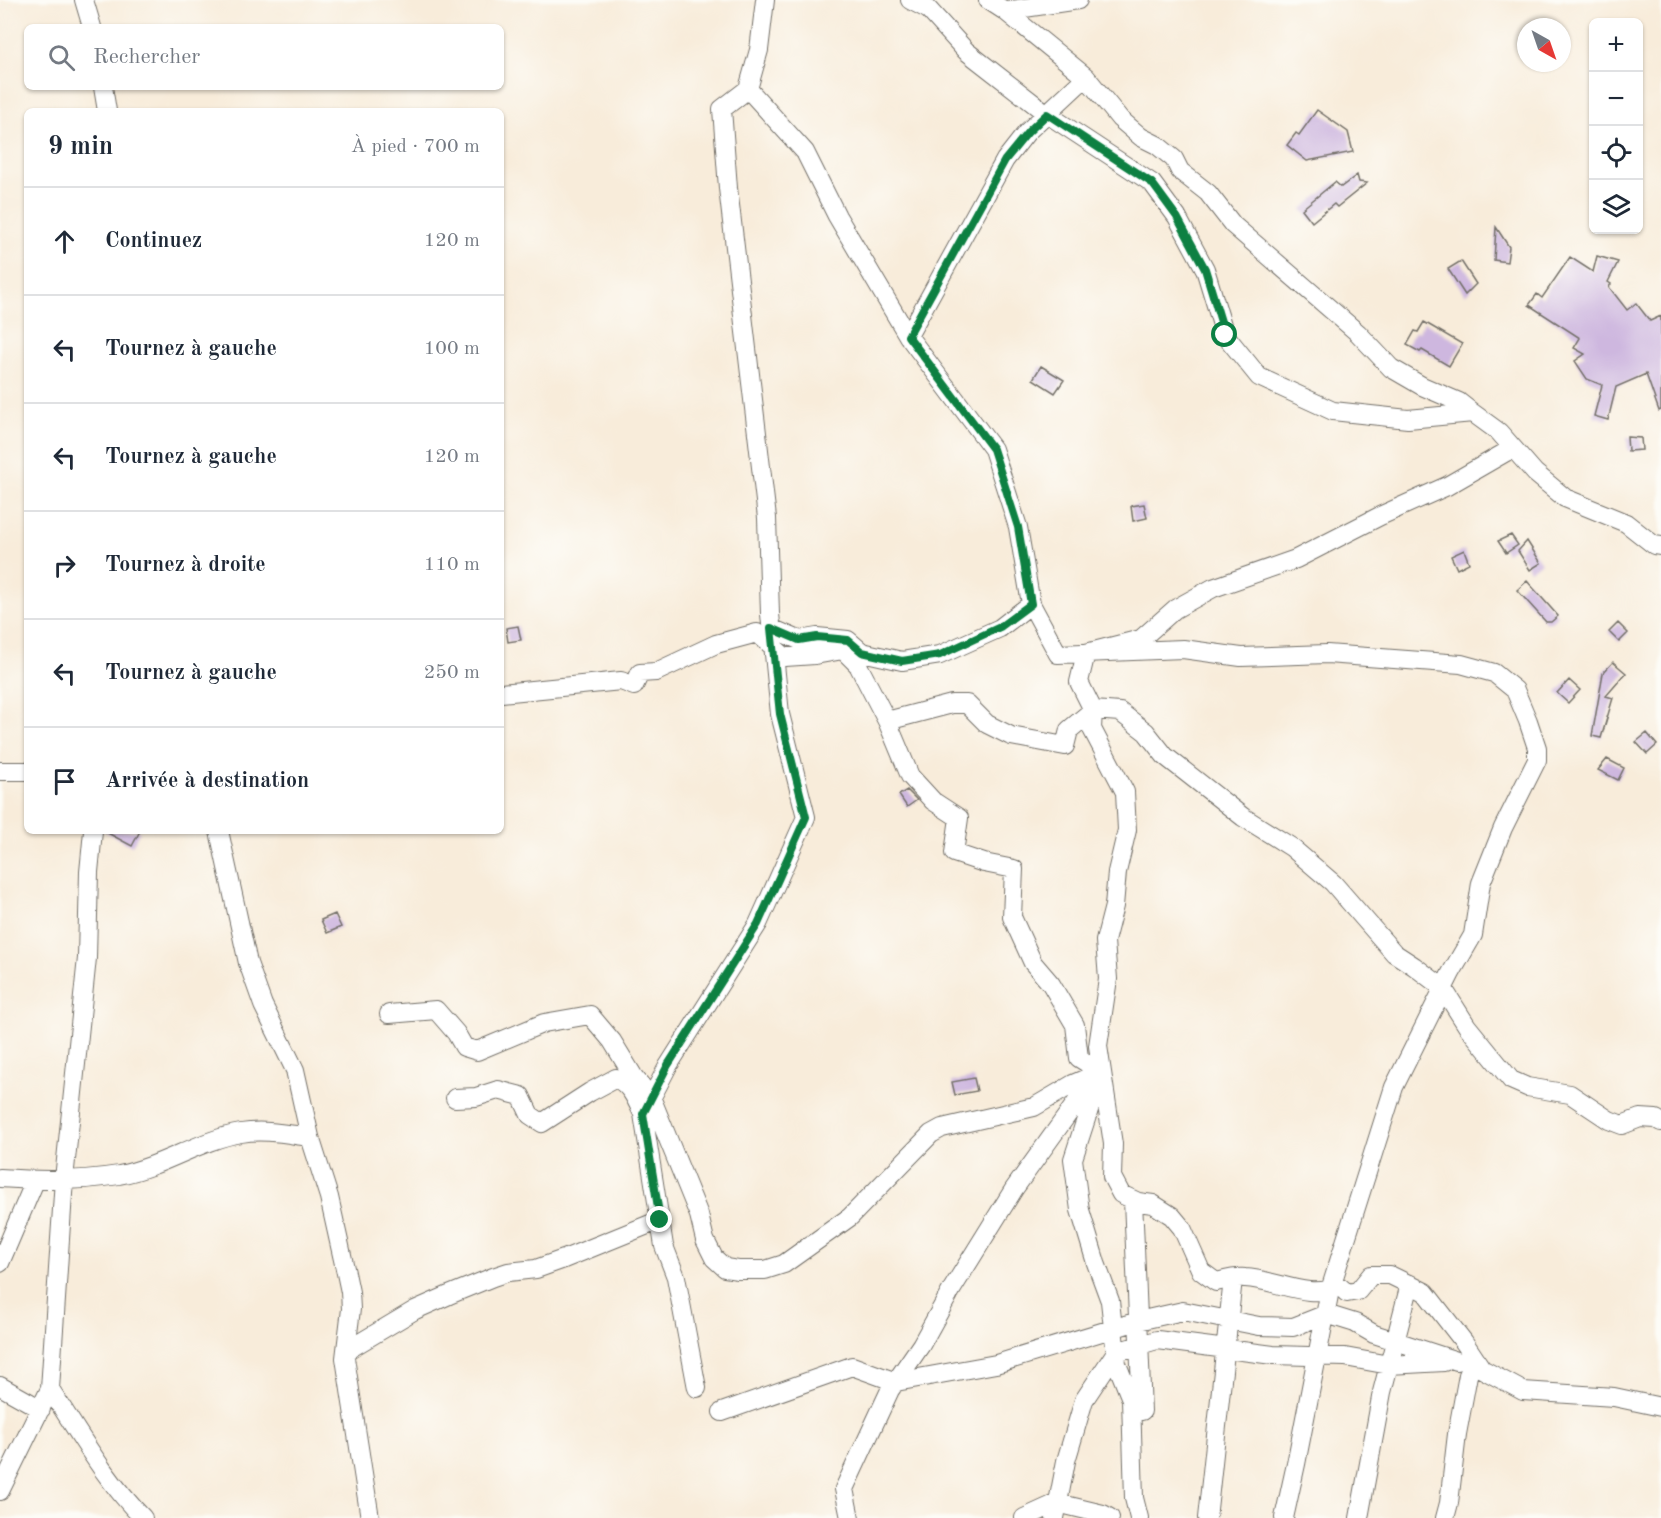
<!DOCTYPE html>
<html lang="fr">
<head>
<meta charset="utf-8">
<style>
	:root { --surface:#fff; --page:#f2f2f3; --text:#1f2937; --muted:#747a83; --line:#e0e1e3 }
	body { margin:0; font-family:"Old Standard TT",serif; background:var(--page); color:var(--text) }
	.controls { position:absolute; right:18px; top:18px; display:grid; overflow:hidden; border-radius:9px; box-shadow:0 2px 4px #0004 }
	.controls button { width:54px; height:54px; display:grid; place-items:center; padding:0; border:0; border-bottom:2px solid var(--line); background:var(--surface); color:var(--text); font:30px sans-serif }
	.compass { position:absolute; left:1517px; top:18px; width:54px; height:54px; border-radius:50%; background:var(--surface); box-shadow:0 2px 4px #0004; rotate:140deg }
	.stop { position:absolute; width:18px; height:18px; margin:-14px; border:4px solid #0b8043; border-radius:50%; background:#fff }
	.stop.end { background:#0b8043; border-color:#fff; box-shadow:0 2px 6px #0008 }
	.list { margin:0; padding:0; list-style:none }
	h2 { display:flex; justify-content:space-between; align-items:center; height:78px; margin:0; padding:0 24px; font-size:26px }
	h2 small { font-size:20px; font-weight:400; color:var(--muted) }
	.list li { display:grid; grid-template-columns:39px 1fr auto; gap:18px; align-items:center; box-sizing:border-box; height:108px; padding:0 24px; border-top:2px solid var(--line) }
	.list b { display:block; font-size:22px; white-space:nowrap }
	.list em { font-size:20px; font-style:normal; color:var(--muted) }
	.icon { flex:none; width:33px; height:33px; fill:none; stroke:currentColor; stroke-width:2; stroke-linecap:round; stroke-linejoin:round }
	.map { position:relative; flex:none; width:1661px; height:1518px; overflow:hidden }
	.search { position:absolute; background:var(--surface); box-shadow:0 2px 4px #0004; left:24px; top:24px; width:480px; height:66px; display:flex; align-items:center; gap:15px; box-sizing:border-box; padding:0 21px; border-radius:9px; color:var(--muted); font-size:22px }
	.panel { position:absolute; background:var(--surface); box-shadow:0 2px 4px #0004; left:24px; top:108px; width:480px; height:726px; border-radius:9px }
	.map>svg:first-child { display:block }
	.building { fill:#ceb7df }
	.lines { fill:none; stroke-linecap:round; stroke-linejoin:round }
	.minor-casing { stroke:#736f68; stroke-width:20 }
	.minor { stroke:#fff; stroke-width:18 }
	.route { stroke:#0b8043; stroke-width:8 }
</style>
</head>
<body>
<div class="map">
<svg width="1661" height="1518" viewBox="0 0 1661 1518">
	<rect width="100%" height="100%" fill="#fdfcf7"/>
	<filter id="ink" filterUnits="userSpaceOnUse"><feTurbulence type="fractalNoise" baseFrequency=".0167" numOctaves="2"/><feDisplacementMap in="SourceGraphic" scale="12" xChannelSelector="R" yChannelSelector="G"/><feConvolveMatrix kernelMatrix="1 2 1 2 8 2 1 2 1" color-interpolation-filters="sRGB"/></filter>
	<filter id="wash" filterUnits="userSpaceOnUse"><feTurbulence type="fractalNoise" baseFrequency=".008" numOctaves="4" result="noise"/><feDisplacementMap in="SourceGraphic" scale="24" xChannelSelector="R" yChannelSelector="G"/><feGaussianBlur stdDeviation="1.35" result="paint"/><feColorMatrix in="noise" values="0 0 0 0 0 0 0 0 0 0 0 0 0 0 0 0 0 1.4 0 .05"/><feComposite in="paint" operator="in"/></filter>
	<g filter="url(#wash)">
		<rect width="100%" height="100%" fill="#f8ecda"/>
		<g id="blocks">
			<path class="building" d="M1317,110L1348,132L1353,152L1307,161L1287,145L1296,133L1299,135Z
				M1357,175L1359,182L1367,183L1337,207L1334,204L1312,222L1302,209L1335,182L1341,187Z
				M1496,227L1509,247L1507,262L1494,260Z
				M1597,256L1618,262L1608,282L1611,284L1609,287L1627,310L1636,303L1650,321L1661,316V410L1659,411L1646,374L1616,387L1608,420L1594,416L1602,385L1587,379L1575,361L1585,354L1574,348L1580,338L1529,305L1537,294L1542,298L1570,257L1593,272Z
				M1461,261L1476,284L1465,295L1448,269Z
				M1424,322L1462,344L1449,366L1422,350L1420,352L1407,345L1415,331L1418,332Z
				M1041,366L1064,380L1055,393L1033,379Z
				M1627,437L1641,438L1642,450L1628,451Z
				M1144,504L1147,518L1133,521L1131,506Z
				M1511,535L1518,545L1506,553L1498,541Z
				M1527,541L1541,563L1530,570L1518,551Z
				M1464,550L1469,563L1457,569L1451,556Z
				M1527,581L1558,616L1551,622H1546L1517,590Z
				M1618,623L1628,633L1619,642L1609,632Z
				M518,626L521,640L508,642L506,628Z
				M1613,662L1626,673L1606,696L1613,698L1601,738L1592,736L1603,673Z
				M1569,680L1580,690L1568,703L1557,693Z
				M1647,733L1657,745L1647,754L1636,742Z
				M1607,759L1624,768L1618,780L1598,770Z
				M907,790L917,800L907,807L899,795Z
				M104,831H140L132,846Z
				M335,914L341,927L327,933L321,920Z
				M974,1078L977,1091L955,1095L952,1082Z"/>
		</g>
	</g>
	<g filter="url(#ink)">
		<use href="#blocks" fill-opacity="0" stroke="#736f68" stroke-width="1.5"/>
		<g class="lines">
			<defs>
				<path id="minor" d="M84,0L92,27
					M765,0L759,50L748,89L805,152L837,216L908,336L993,449L1018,527L1031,604
					M910,0L929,10L966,51L1047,114L1152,183L1177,217L1205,269L1225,335L1259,377L1333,411L1408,419L1473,413
					M988,0L1005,11L1086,77L1120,119L1141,137L1157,145L1174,159L1180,171L1208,193L1233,225L1358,333L1391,368L1422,386L1459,402L1473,413L1499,432L1535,473L1565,498L1626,523L1654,545L1661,546
					M1005,11L1078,0
					M103,87L107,111
					M908,336L1005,160L1027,132L1086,77
					M1513,448L1447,486L1380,516L1296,559L1213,588L1175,609L1141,639L1086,653L1079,682L1093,710L1092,729L1125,792L1127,830L1117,872L1114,906L1105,941L1108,979L1098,1046L1113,1144L1112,1177L1121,1194L1138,1202L1153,1204L1172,1216L1182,1228L1201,1271L1216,1282C1225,1280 1235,1277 1245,1278C1275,1279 1309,1301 1339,1286L1347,1293L1358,1291L1371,1275H1390L1425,1292L1464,1342L1482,1369L1523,1391L1614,1397L1661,1407
					M771,628L799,640L817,637L848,640L862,652L902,661L940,655L1000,628L1031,604L1058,654L1183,649L1241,657L1327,654L1461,664L1494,673L1515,690L1528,721L1537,748V760L1503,828L1481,883L1473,935L1451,973L1394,1087L1330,1290L1296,1464L1284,1518
					M501,693L621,681L634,686L640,673L656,672L716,644L757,633L785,657L815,655L843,650L858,665L887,721L952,704H967L987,724L1011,736L1065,746L1069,730L1093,710L1120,712L1146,732L1165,756L1243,817L1291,847L1333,883L1394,953L1414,966L1443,988L1467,1026L1511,1080L1527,1087L1570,1094L1609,1120L1622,1125L1640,1118L1656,1119L1661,1122
					M887,721L910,776L933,801L959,818L954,853L984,863L1014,869L1012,917L1033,963L1051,984L1075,1025L1079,1058L1101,1072
					M0,771H27
					M219,831L248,963L263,1005L295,1070L310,1137L329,1197L346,1273L350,1292L351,1309L345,1358L370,1518
					M389,1014L436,1010L456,1033L464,1047L477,1051L544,1023L590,1015L612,1041L634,1077L651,1097L699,1215L705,1240L714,1258L725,1268L738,1270H765L784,1264L850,1217L931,1134L942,1128L1034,1107L1073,1084L1101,1072
					M1098,1082L1073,1159L1080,1210L1096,1263L1110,1301L1117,1364L1131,1399L1134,1498L1139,1518
					M455,1098L476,1097L498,1090L521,1096L530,1115L542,1123L590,1092L616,1078C631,1086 636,1099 643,1114L664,1246L676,1277L697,1388
					M643,1114L668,1066L758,924L806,817L780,714L770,614L767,518L728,188L722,109L748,89
					M0,1178C38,1181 82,1181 119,1175C162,1167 199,1140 241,1133C264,1129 287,1134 310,1137
					M1133,1200L1142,1411
					M0,1263L35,1181
					M346,1351L415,1310L449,1295L493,1277L508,1272L536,1269L564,1259L660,1220
					M0,1386L41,1409
					M50,1389C79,1433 105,1480 143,1518
					M722,1412L852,1366L896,1382L996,1364L1138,1321L1183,1311L1259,1326L1293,1327L1326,1314L1355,1323L1374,1334L1457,1361
					M0,1491L50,1389L64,1179L87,958L89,872L93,831
					M850,1518L844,1489L890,1390L921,1345L952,1289L1014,1189L1096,1075
					M1024,1518L1057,1503L1103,1514L1110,1518
					M1055,1518L1066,1461L1084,1400L1116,1352L1157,1340L1273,1355L1345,1357L1389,1365L1444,1362
					M1207,1518L1233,1279
					M1359,1518L1382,1392L1410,1284
					M1445,1518L1449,1503L1457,1434L1468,1375L1476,1360"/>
			</defs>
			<use href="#minor" class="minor-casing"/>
			<use href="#minor" class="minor"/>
		</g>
	</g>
	<g class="lines" filter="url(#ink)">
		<path class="route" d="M660,1220L643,1114L668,1065L758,924L806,817L780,714L771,628L799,640L817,637L848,640L862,652L902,661L940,655L1000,627L1031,604L1018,527L993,449L908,336L1005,160L1028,132L1047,114L1152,183L1177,217L1205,269L1225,335"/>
	</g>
</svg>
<div class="controls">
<button>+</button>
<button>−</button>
<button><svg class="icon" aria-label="locate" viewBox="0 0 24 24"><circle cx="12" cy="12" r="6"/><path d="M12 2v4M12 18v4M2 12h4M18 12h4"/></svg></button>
<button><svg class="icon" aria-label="layers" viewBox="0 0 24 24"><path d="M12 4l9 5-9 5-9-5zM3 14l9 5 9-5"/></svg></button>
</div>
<svg class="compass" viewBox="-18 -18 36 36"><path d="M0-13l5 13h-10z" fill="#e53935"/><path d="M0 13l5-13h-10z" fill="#747a83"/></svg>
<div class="stop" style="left:1225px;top:335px"></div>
<div class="stop end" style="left:660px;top:1220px"></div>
<div class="search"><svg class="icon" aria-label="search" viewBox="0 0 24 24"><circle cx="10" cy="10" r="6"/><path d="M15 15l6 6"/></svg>Rechercher</div>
<section class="panel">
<h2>9 min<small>À pied · 700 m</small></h2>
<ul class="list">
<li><svg class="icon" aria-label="ahead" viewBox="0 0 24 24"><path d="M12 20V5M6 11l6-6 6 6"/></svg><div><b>Continuez</b></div><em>120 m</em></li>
<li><svg class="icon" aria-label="left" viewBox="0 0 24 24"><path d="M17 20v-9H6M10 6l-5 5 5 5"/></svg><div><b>Tournez à gauche</b></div><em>100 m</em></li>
<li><svg class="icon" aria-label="left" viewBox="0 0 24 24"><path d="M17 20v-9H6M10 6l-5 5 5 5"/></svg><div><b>Tournez à gauche</b></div><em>120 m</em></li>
<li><svg class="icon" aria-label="right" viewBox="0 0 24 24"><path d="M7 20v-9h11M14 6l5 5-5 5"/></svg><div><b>Tournez à droite</b></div><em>110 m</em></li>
<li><svg class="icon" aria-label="left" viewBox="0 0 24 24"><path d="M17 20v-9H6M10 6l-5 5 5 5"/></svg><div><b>Tournez à gauche</b></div><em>250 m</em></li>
<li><svg class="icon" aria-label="arrive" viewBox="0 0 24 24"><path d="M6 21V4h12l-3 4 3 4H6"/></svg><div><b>Arrivée à destination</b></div></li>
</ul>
</section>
</div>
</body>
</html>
